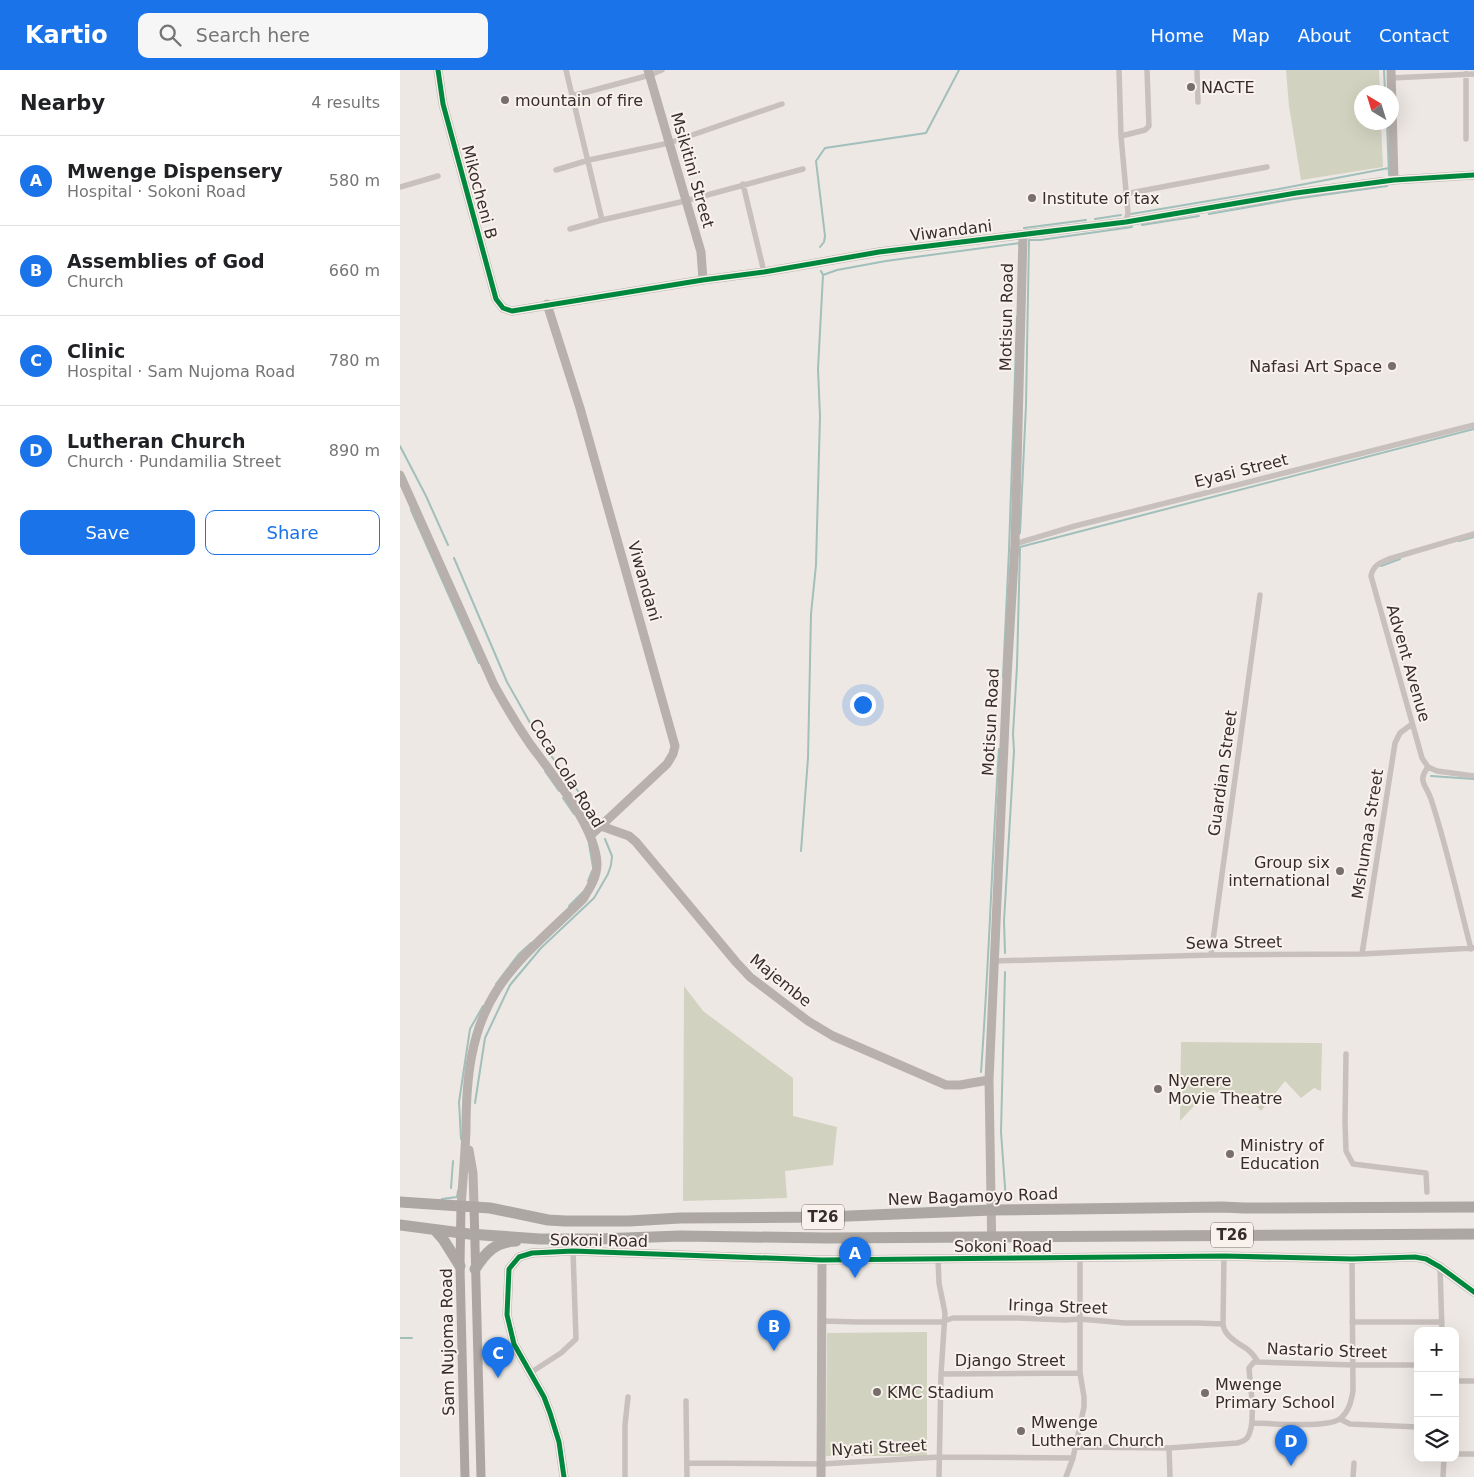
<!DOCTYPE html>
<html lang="en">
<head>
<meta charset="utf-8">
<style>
	:root { --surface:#fff; --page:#f6f6f6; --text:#202124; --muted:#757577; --line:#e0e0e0; --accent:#1a73e8 }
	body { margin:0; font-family:"DejaVu Sans",sans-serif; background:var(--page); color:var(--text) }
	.controls { position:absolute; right:15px; bottom:15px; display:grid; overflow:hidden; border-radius:10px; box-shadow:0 5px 20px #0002 }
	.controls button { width:45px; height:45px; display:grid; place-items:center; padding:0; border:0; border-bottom:1px solid var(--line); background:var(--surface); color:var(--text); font:25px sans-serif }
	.compass { position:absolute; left:954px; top:15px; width:45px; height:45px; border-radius:50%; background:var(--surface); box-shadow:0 5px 20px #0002; rotate:322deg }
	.you { position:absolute; left:462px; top:634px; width:18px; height:18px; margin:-12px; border:4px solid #fff; border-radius:50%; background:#1a73e8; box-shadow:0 0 0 8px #1a73e833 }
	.badge { display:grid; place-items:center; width:32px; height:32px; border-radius:50%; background:var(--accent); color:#fff; font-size:16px; font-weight:700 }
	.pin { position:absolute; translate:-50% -41px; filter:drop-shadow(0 1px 2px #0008) }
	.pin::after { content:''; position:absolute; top:26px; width:18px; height:15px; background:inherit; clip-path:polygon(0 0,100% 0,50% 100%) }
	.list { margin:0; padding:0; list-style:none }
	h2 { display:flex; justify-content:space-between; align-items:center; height:65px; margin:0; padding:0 20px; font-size:21px }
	h2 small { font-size:16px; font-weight:400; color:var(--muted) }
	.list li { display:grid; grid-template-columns:32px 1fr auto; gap:15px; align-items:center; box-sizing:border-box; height:90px; padding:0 20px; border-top:1px solid var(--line) }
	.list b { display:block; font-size:19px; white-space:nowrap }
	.list p { margin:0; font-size:16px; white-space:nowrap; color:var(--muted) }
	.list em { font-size:16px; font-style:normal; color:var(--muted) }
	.actions { display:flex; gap:10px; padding:15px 20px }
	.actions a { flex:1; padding:11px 0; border:1px solid var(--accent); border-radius:10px; text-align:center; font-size:18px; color:var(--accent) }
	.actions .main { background:var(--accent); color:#fff }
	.icon { flex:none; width:28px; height:28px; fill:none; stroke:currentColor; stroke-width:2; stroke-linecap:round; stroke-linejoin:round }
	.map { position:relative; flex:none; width:1074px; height:1407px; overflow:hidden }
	header { display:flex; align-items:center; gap:30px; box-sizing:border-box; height:70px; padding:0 25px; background:var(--accent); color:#fff }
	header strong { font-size:24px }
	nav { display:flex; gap:28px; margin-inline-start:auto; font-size:18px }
	.search { width:350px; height:45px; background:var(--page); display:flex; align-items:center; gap:12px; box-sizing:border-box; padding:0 18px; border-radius:10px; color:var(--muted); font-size:19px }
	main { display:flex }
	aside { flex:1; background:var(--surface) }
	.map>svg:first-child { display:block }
	.green { fill:#d1d2bf }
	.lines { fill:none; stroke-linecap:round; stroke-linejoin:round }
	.stream { stroke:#a1bfbb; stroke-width:2 }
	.street { stroke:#c7c0bd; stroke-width:5.5 }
	.secondary { stroke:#b8b0ad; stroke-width:9 }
	.primary { stroke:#aca5a2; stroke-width:9 }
	.highway { stroke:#ada7a3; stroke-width:11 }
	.cycleway-casing { stroke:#f9f2ec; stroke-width:8 }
	.cycleway { stroke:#00873e; stroke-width:5 }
	.poi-dot { fill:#786e6c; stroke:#f9f2ec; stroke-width:2 }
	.labels { text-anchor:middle; stroke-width:4; stroke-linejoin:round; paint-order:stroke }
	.shield { fill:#f9f2ec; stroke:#726865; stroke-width:1 }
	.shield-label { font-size:15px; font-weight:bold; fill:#382d2b }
	.poi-label { font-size:16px; fill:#382d2b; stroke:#f9f2ec; text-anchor:start }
	.street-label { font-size:16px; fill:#382d2b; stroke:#f9f2ec }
</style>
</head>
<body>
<header>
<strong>Kartio</strong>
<div class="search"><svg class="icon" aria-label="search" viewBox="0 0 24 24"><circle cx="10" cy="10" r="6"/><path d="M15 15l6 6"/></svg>Search here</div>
<nav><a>Home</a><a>Map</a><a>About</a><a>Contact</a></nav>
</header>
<main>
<aside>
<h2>Nearby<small>4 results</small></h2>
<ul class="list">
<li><span class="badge">A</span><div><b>Mwenge Dispensery</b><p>Hospital · Sokoni Road</p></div><em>580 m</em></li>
<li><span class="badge">B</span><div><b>Assemblies of God</b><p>Church</p></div><em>660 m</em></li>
<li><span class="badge">C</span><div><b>Clinic</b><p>Hospital · Sam Nujoma Road</p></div><em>780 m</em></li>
<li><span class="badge">D</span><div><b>Lutheran Church</b><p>Church · Pundamilia Street</p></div><em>890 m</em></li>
</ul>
<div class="actions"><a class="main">Save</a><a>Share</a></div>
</aside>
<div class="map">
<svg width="1074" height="1407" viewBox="0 0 1074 1407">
	<rect width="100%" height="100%" fill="#eee8e4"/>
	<path class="green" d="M886,0H979L980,22H962V52L981,53L983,97L901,110L889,36Z
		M284,916L303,941L393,1008V1046L437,1057L433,1095L385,1101L387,1128L283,1131Z
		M781,972L922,973L921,1021L914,1018L901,1028L885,1011L861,1041L846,1024L807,1022L780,1051Z
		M527,1262V1386H426L427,1263Z"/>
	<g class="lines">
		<path class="stream" d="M984,0L985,22
			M987,52L989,105
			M731,144L879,119L989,98
			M809,144L894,129L987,116
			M695,149L721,145
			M742,155L799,146
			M624,158L686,150
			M420,177L424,172L425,166L416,91L425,78L526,63L559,0
			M423,205L437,200L486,191L619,173V175
			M0,376L26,426L48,475
			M11,440L79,593
			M620,463L626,335L629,170H640L732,157
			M1059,471L1074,467
			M620,477L1074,359
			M54,488L107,612L142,674L178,721L196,753
			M981,496L1000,489
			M603,607L609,480L617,247
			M145,701L159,721
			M1031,706L1074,709
			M163,728L174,744
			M189,774L193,797
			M401,781L408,688L411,544L416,495L420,346L418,299L423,205L421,201
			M188,811L192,801
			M169,836L183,822
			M605,883L604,851L614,681L613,664L617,596L620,478
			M605,902L601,1062L606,1131
			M96,914L118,885L131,873
			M581,1002C589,894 592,787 599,679
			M75,1033L85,968L110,915L141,878L194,828L208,804L211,795L212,786L205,769
			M61,1069L59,1032L70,959L83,936
			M51,1118L53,1091
			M42,1129L57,1127L58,1121
			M0,1268H12"/>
		<path class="street" d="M166,0L202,150
			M719,0L721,66L728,143L726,152
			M797,0L798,32
			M1066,4V69
			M991,8L1074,4
			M172,26L250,5L262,0
			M721,66L745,60L749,56L747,0
			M156,100L189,90L269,73L382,34
			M343,114L364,202
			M0,117L38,106
			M725,124L867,97
			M170,159L202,150L285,131L403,99
			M615,474L675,456L1074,355
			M1028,697L1022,688L971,506C973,496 979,493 989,489L1074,464
			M1028,697C1017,712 1026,714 1031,729C1047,778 1058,828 1071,879
			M1028,697L1037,701L1074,706
			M962,884L995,673L1000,663L1012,654
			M811,885L860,525
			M594,891L811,885L962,884L1074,878
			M946,984L945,1052L946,1081L953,1094L1026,1103L1027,1122
			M538,1188L539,1213L545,1243L541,1304L539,1407
			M1040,1197L1042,1261
			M423,1251L459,1252H541L553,1248H618L666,1250L680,1249L725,1253H797L823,1254L824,1186
			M952,1252H1042
			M823,1254C824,1266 838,1273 847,1279C851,1282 855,1287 858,1292L953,1295H1018
			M130,1303L161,1283L176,1269L173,1181
			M541,1304L680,1303
			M1055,1311H1074
			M286,1331L287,1407
			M940,1349L950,1354L1018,1357
			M852,1353C870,1353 929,1359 941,1348C949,1341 951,1332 953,1321L952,1189
			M676,1377L769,1378L837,1373C841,1372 845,1371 847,1368C857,1355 850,1314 849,1298L854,1292H858
			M769,1378L770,1407
			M1055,1384H1074
			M287,1393L422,1394L539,1387L673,1388
			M225,1407V1355L228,1327
			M666,1407L673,1388L684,1337V1327L680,1303V1188
			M953,1407L954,1393
			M1043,1407L1044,1388"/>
		<path class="secondary" d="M38,0L43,34L96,229L103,238L112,241L303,210L364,202L479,182L726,152L896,123L994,110L1074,105
			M248,0L301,182L303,210
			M991,0L994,110
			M147,234L180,338L275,676L273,684L267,694L190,766
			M0,405L94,615C105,635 117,655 130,674C152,704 196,757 197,794C197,807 190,818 183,829C154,858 119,886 97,920C70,962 66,1011 66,1060C65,1085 63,1110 61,1136
			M201,756L229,766L236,772L336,892L350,907L408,951L433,966L546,1015H560L589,1010
			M69,1080L73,1103L74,1136
			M592,1188L589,1010L607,608L615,474L623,165
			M164,1407L159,1372L150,1343L144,1327L114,1274L107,1245L109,1199L119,1187L132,1183L173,1181L422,1190L824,1186L952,1189L1015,1187L1026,1189L1040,1197L1074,1222
			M421,1407L422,1190"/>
		<path class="primary" d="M61,1136L60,1196L65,1407
			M74,1136L81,1407"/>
		<path class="highway" d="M0,1132L90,1138L148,1150L165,1151H229L280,1148L425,1147L592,1140L822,1137L844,1138L1074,1137
			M0,1155L69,1164L140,1169H198L280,1166L427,1168L1074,1164
			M35,1160L43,1169L60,1196
			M75,1199C86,1182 95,1172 116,1171"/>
		<defs>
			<path id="cycleway" d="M38,0L43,34L96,229L103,238L112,241L303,210L364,202L479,182L726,152L896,123L994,110L1074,105
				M164,1407L159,1372L150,1343L144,1327L114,1274L107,1245L109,1199L119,1187L132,1183L173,1181L422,1190L824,1186L952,1189L1015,1187L1026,1189L1040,1197L1074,1222"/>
		</defs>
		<use href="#cycleway" class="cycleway-casing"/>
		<use href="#cycleway" class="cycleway"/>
	</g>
	<g class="poi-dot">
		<circle cx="791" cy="17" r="5"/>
		<circle cx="105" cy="30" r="5"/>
		<circle cx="632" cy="128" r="5"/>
		<circle cx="992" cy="296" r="5"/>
		<circle cx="940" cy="801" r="5"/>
		<circle cx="758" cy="1019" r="5"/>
		<circle cx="830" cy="1084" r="5"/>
		<circle cx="477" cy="1322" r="5"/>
		<circle cx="805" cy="1323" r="5"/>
		<circle cx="621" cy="1361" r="5"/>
	</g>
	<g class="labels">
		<g class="shield">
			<rect x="402" y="1134.5" width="42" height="25" rx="4"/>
			<rect x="811" y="1152.5" width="42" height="25" rx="4"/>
		</g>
		<g class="shield-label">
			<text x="423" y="1152">T26</text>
			<text x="832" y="1170">T26</text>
		</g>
		<g class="poi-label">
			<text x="801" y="23">NACTE</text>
			<text x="115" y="36">mountain of fire</text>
			<text x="642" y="134">Institute of tax</text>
			<text x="982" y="302" text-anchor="end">Nafasi Art Space</text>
			<text x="930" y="798" text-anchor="end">Group six<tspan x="930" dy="18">international</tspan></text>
			<text x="768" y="1016">Nyerere<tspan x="768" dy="18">Movie Theatre</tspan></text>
			<text x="840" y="1081">Ministry of<tspan x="840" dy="18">Education</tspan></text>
			<text x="815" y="1320">Mwenge<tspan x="815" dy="18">Primary School</tspan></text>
			<text x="487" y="1328">KMC Stadium</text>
			<text x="631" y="1358">Mwenge<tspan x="631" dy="18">Lutheran Church</tspan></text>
		</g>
		<g class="street-label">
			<text transform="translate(293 100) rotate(74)" y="6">Msikitini Street</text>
			<text transform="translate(80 122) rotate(75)" y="6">Mikocheni B</text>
			<text transform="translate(551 160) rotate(-7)" y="6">Viwandani</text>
			<text transform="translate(606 247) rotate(-89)" y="6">Motisun Road</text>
			<text transform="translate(841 400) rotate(-14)" y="6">Eyasi Street</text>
			<text transform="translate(245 511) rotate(74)" y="6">Viwandani</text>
			<text transform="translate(1009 593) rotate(74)" y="6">Advent Avenue</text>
			<text transform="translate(590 652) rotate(-87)" y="6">Motisun Road</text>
			<text transform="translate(167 703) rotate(58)" y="6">Coca Cola Road</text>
			<text transform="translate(822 703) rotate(-82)" y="6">Guardian Street</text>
			<text transform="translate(967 764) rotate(-81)" y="6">Mshumaa Street</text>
			<text transform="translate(834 872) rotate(-1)" y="6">Sewa Street</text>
			<text transform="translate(381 910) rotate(39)" y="6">Majembe</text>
			<text transform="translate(573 1126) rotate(-2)" y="6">New Bagamoyo Road</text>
			<text transform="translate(199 1170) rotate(1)" y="6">Sokoni Road</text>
			<text x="603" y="1182">Sokoni Road</text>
			<text transform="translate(658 1236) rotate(2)" y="6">Iringa Street</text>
			<text transform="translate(47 1272) rotate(-91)" y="6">Sam Nujoma Road</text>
			<text transform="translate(927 1280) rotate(2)" y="6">Nastario Street</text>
			<text x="610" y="1296">Django Street</text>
			<text transform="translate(479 1377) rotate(-3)" y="6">Nyati Street</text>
		</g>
	</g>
</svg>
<div class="controls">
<button>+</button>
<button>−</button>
<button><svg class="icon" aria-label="layers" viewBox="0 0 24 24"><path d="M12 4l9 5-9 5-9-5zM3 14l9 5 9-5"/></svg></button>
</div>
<svg class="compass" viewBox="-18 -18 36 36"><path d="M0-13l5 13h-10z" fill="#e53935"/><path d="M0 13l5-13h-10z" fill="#757577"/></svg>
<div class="you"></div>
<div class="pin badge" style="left:455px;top:1208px">A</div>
<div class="pin badge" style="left:374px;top:1281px">B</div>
<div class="pin badge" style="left:98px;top:1308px">C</div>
<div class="pin badge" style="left:891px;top:1396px">D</div>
</div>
</main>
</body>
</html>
